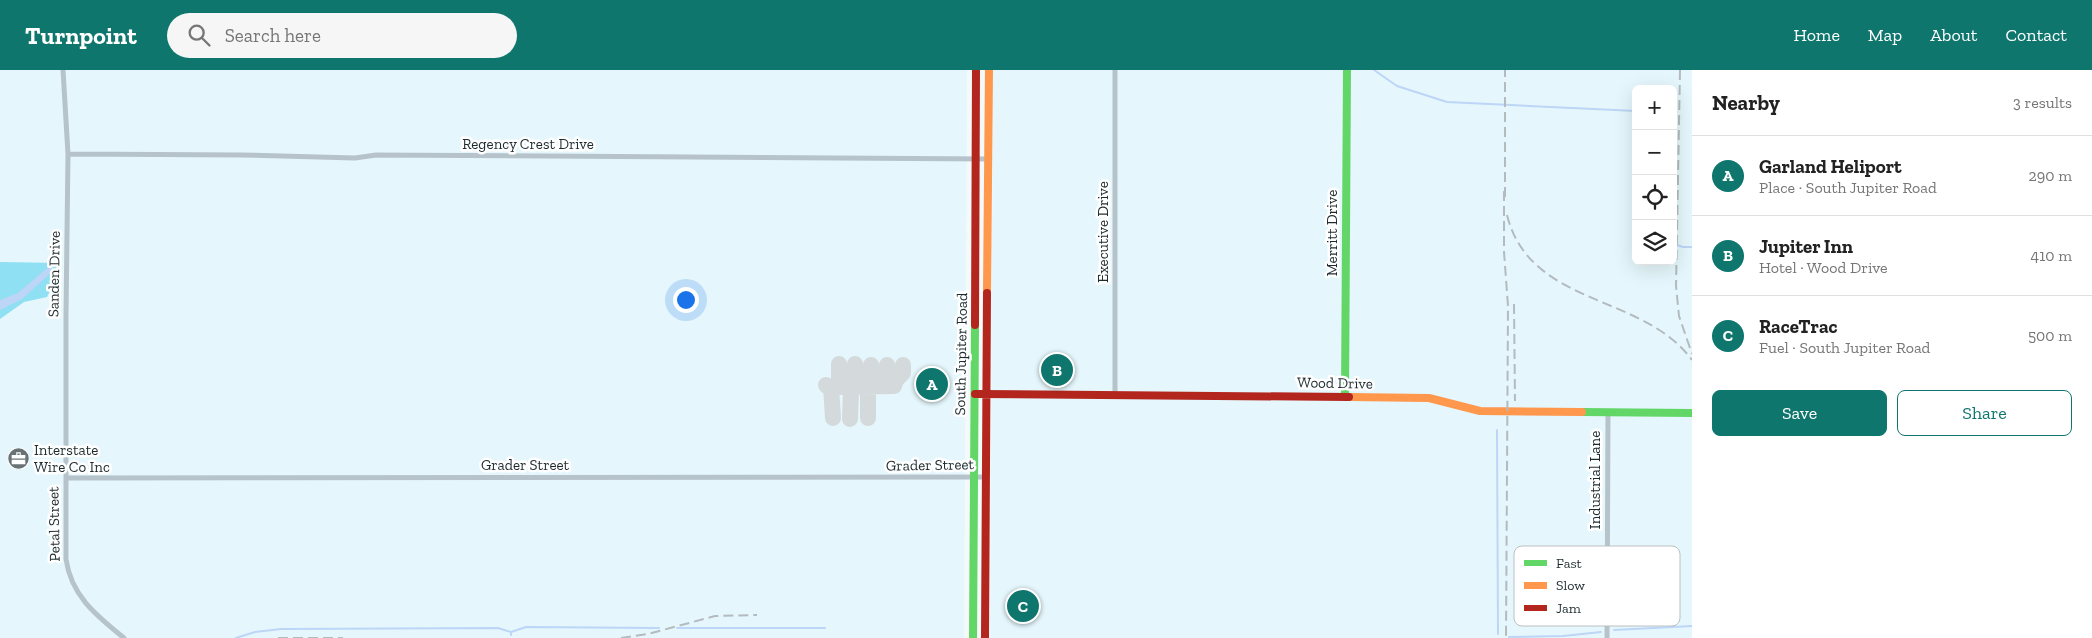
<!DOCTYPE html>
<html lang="en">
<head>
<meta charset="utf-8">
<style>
	:root { --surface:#fff; --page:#f6f6f6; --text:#222; --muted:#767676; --line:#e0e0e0; --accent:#0f766e }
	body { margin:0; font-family:"Zilla Slab",serif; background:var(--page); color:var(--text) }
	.controls { position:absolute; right:15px; top:15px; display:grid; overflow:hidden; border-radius:8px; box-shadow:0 5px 20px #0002 }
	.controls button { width:45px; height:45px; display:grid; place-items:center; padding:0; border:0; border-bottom:1px solid var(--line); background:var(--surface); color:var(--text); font:25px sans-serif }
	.you { position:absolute; left:685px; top:229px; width:18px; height:18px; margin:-12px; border:4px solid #fff; border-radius:50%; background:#1a73e8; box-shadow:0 0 0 8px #1a73e833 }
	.badge { display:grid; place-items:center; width:32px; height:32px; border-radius:50%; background:var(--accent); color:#fff; font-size:16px; font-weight:700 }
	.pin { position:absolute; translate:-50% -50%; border:2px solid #fff; box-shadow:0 1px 5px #0006 }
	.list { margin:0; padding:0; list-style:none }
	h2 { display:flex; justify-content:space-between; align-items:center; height:65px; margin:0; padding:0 20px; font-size:21px }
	h2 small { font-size:16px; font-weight:400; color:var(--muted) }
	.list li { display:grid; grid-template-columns:32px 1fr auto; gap:15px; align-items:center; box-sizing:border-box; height:80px; padding:0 20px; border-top:1px solid var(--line) }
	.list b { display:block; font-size:19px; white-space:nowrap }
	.list p { margin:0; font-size:16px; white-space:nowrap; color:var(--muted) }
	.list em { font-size:16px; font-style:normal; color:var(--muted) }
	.actions { display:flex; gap:10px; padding:15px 20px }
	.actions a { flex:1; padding:11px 0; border:1px solid var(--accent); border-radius:8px; text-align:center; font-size:18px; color:var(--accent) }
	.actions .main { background:var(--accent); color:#fff }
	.icon { flex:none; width:28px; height:28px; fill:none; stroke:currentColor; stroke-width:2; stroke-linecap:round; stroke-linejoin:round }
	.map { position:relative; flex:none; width:1692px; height:568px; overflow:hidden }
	header { display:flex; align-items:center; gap:30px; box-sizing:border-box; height:70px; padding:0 25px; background:var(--accent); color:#fff }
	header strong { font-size:24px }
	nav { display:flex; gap:28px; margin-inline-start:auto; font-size:18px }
	.search { width:350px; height:45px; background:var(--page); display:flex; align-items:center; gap:12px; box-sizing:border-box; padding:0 18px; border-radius:28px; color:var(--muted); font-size:19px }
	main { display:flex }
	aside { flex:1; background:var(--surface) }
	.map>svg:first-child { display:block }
	.built { fill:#e5f7fc; fill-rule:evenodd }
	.forest { fill:#90e0f3 }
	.water { fill:#bdd5f6 }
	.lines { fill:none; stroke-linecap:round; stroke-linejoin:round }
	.stream { stroke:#bdd5f6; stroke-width:2 }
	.taxiway { stroke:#d4dadc; stroke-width:16 }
	.street { stroke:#b6c3ca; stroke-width:5 }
	.fast { stroke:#63d668; stroke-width:8 }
	.slow { stroke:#ff974d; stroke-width:8 }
	.jam { stroke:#b3261e; stroke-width:8 }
	.rail { stroke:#b3bbbe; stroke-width:2; stroke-dasharray:10 5; stroke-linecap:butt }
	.labels { text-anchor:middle; stroke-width:5; stroke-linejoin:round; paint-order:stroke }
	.street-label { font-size:15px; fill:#1d2b2f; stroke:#fff }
	.poi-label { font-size:15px; fill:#1d2b2f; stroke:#fff; text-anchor:start }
	.key { fill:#fff; stroke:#bbbfc1; stroke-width:1 }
	.key-label { font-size:14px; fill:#1d2b2f }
</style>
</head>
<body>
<header>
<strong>Turnpoint</strong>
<div class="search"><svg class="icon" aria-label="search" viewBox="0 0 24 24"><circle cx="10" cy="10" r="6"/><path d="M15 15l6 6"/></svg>Search here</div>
<nav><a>Home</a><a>Map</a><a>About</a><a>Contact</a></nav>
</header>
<main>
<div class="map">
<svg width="1692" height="568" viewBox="0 0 1692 568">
	<rect width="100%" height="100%" fill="#f4f9fa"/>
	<path class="built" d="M0,0H967L964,568H0Z
		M993,0H1692V568H990ZM1636,19H1673V191H1636Z"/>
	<path class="forest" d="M0,192L59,193L54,213L47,227L24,232L0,249Z"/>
	<path class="water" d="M53,196V201L22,229L0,240V230L18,223L46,199Z"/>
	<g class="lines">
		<path class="stream" d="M1374,0L1397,16L1447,32L1636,41
			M1673,174L1683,177H1692
			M1497,360L1498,564
			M677,558H825
			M1614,560L1692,556
			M511,562L526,557L659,558
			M1509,567L1563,566L1601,562
			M236,568L255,562L281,559L498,558L511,562V565"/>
		<path class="taxiway" d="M826,315L828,317L894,316L896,310L903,303V295
			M866,316L868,320V348
			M869,316L871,314V295
			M886,316L887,314V295
			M831,317L833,348
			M837,317L839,315V294
			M849,317L851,320L850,349
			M853,317L855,314V294"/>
		<path class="street" d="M63,0L68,84L66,245V489C71,526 97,546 124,568
			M1115,0V325
			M68,84L242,85L355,88L376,85L989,89
			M66,408L985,407
			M1607,568L1608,342"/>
		<path class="fast" d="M1345,327L1347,0
			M1582,342L1692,343
			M973,568L975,255"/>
		<path class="slow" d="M987,223L989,0
			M1349,327L1429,328L1480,341L1582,342"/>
		<path class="jam" d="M975,255L976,0
			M975,324L1349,327
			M985,568L987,223"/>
		<path class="rail" d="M1680,0L1676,216L1679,246L1692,284
			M1504,121V182L1508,236L1506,568
			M1505,127V0
			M1507,145C1530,237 1643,223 1692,290
			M1514,234L1515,331
			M278,568H343
			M621,568L648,564L715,546L757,545"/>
	</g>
	<defs>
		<symbol id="office-disc" viewBox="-11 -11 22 22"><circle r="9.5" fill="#687376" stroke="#fff"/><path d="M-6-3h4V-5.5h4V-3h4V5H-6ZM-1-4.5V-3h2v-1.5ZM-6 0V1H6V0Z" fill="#fff"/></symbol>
	</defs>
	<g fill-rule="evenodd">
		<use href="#office-disc" x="6" y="376" width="25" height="25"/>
	</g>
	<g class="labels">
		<g class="street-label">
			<text x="528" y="79">Regency Crest Drive</text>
			<text transform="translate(1103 162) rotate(-90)" y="5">Executive Drive</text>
			<text transform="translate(1332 163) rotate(-90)" y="5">Merritt Drive</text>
			<text transform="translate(54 204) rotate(-89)" y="5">Sanden Drive</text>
			<text transform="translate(961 284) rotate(-89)" y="5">South Jupiter Road</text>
			<text transform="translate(1335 313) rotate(1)" y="5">Wood Drive</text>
			<text x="525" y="400">Grader Street</text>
			<text transform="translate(930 395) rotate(-1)" y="5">Grader Street</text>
			<text transform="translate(1595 410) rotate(-90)" y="5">Industrial Lane</text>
			<text transform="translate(54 454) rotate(-91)" y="5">Petal Street</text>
		</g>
		<g class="poi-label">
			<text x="34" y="385">Interstate<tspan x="34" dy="17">Wire Co Inc</tspan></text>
		</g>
	</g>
	<rect x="1514" y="476" width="166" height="80" rx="8" class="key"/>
	<rect x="1524" y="490" width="23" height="6" fill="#63d668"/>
	<rect x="1524" y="512" width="23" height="7" fill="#ff974d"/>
	<rect x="1524" y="535" width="23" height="6" fill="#b3261e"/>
	<g class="key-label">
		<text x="1556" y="498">Fast</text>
		<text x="1556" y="520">Slow</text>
		<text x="1556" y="543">Jam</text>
	</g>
</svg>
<div class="controls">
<button>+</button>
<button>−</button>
<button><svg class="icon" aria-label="locate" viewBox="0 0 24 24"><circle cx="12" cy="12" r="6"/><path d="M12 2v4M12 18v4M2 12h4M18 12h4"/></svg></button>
<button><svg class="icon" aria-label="layers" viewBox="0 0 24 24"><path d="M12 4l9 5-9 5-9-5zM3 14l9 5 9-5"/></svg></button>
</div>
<div class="you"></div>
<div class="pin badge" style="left:932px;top:314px">A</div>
<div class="pin badge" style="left:1057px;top:300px">B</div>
<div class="pin badge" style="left:1023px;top:536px">C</div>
</div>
<aside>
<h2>Nearby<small>3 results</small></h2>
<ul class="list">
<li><span class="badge">A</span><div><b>Garland Heliport</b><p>Place · South Jupiter Road</p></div><em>290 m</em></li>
<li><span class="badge">B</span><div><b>Jupiter Inn</b><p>Hotel · Wood Drive</p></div><em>410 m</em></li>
<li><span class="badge">C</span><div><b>RaceTrac</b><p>Fuel · South Jupiter Road</p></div><em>500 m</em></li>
</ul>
<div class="actions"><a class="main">Save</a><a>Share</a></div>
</aside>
</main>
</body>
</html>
